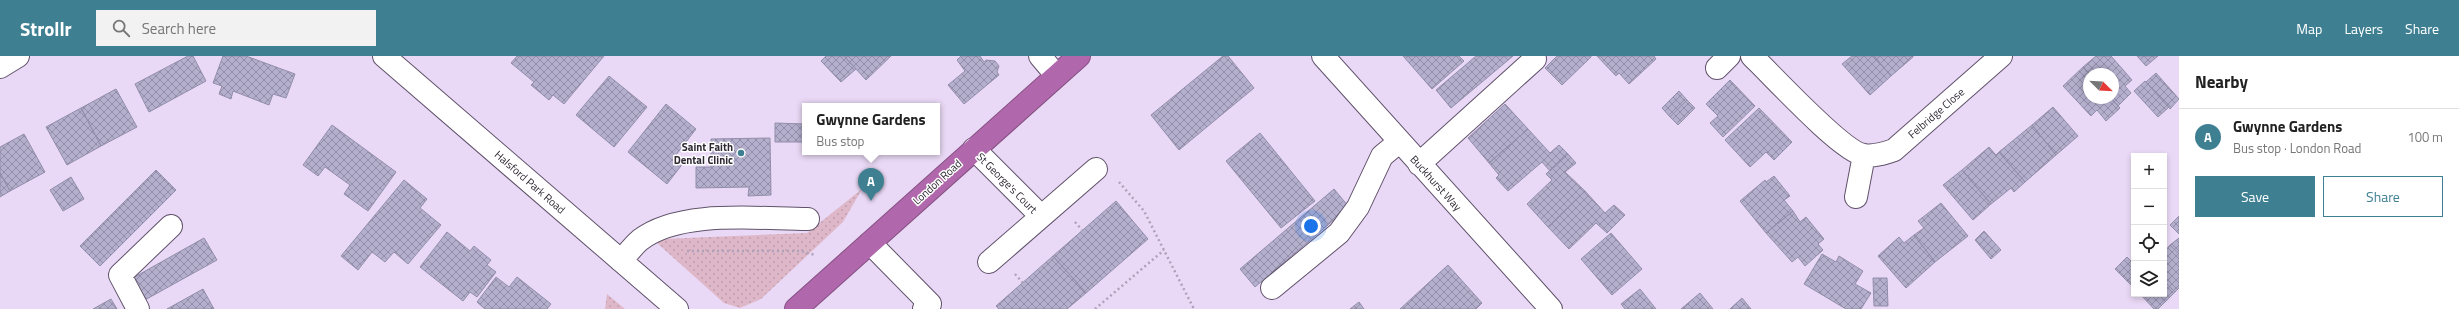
<!DOCTYPE html>
<html lang="en">
<head>
<meta charset="utf-8">
<style>
	:root { --surface:#fff; --page:#f2f2f2; --text:#222; --muted:#767676; --line:#e0e0e0; --accent:#3e8092 }
	body { margin:0; font-family:"Titillium Web",sans-serif; background:var(--page); color:var(--text) }
	.controls { position:absolute; right:12px; bottom:12px; display:grid; overflow:hidden; border-radius:0px; box-shadow:0 2px 6px #0003 }
	.controls button { width:36px; height:36px; display:grid; place-items:center; padding:0; border:0; border-bottom:1px solid var(--line); background:var(--surface); color:var(--text); font:20px sans-serif }
	.compass { position:absolute; left:2083px; top:12px; width:36px; height:36px; border-radius:50%; background:var(--surface); box-shadow:0 2px 6px #0003; rotate:114deg }
	.you { position:absolute; left:1311px; top:170px; width:14px; height:14px; margin:-10px; border:3px solid #fff; border-radius:50%; background:#1a73e8; box-shadow:0 0 0 6px #1a73e833 }
	.badge { display:grid; place-items:center; width:26px; height:26px; border-radius:50%; background:var(--accent); color:#fff; font-size:13px; font-weight:700 }
	.pin { position:absolute; translate:-50% -33px; filter:drop-shadow(0 1px 2px #0008) }
	.pin::after { content:''; position:absolute; top:21px; width:14px; height:12px; background:inherit; clip-path:polygon(0 0,100% 0,50% 100%) }
	.popup { position:absolute; left:802px; top:47px; width:138px; height:52px; box-sizing:border-box; display:grid; place-content:center; border-radius:0px; background:var(--surface); filter:drop-shadow(0 1px 3px #0005); font-size:13px; white-space:nowrap; color:var(--muted) }
	.popup b { font-size:15px; color:var(--text) }
	.popup::after { content:''; position:absolute; left:50%; top:100%; margin-left:-8px; border:8px solid transparent; border-top-color:var(--surface) }
	.list { margin:0; padding:0; list-style:none }
	h2 { display:flex; justify-content:space-between; align-items:center; height:52px; margin:0; padding:0 16px; font-size:17px }
	h2 small { font-size:13px; font-weight:400; color:var(--muted) }
	.list li { display:grid; grid-template-columns:26px 1fr auto; gap:12px; align-items:center; box-sizing:border-box; height:56px; padding:0 16px; border-top:1px solid var(--line) }
	.list b { display:block; font-size:15px; white-space:nowrap }
	.list p { margin:0; font-size:13px; white-space:nowrap; color:var(--muted) }
	.list em { font-size:13px; font-style:normal; color:var(--muted) }
	.actions { display:flex; gap:8px; padding:12px 16px }
	.actions a { flex:1; padding:9px 0; border:1px solid var(--accent); border-radius:0px; text-align:center; font-size:14px; color:var(--accent) }
	.actions .main { background:var(--accent); color:#fff }
	.icon { flex:none; width:22px; height:22px; fill:none; stroke:currentColor; stroke-width:2; stroke-linecap:round; stroke-linejoin:round }
	.map { position:relative; flex:none; width:2179px; height:253px; overflow:hidden }
	header { display:flex; align-items:center; gap:24px; box-sizing:border-box; height:56px; padding:0 20px; background:var(--accent); color:#fff }
	header strong { font-size:19px }
	nav { display:flex; gap:22px; margin-inline-start:auto; font-size:14px }
	.search { width:280px; height:36px; background:var(--page); display:flex; align-items:center; gap:10px; box-sizing:border-box; padding:0 14px; border-radius:0px; color:var(--muted); font-size:15px }
	main { display:flex }
	aside { flex:1; background:var(--surface) }
	.map>svg:first-child { display:block }
	.grass { fill:url(#grass-dots) }
	.building { fill:url(#building-cross-hatch); stroke:#928eab }
	.lines { fill:none; stroke-linecap:round; stroke-linejoin:round }
	.minor-casing { stroke:#60526a; stroke-width:24 }
	.highway-casing { stroke:#845182; stroke-width:24 }
	.path { stroke:#aea1b8; stroke-width:2.5; stroke-dasharray:2 3; stroke-linecap:butt }
	.minor { stroke:#fff; stroke-width:22 }
	.highway { stroke:#b167ac; stroke-width:22 }
	.poi-dot { fill:#3e8092; stroke:#fff; stroke-width:1.5 }
	.labels { text-anchor:middle; stroke-width:3; stroke-linejoin:round; paint-order:stroke }
	.street-label { font-size:11px; fill:#2f2934; stroke:#fff }
	.poi-label { font-size:11px; font-weight:bold; fill:#2f2934; stroke:#fff; text-anchor:end }
</style>
</head>
<body>
<header>
<strong>Strollr</strong>
<div class="search"><svg class="icon" aria-label="search" viewBox="0 0 24 24"><circle cx="10" cy="10" r="6"/><path d="M15 15l6 6"/></svg>Search here</div>
<nav><a>Map</a><a>Layers</a><a>Share</a></nav>
</header>
<main>
<div class="map">
<svg width="2179" height="253" viewBox="0 0 2179 253">
	<defs>
		<pattern id="grass-dots" width="8" height="8" patternUnits="userSpaceOnUse"><rect width="8" height="8" fill="#deb8c9"/><path d="M2 2h.1M6 6h.1" fill="none" stroke="#bf9ead" stroke-width="1.8" stroke-linecap="round"/></pattern>
		<pattern id="building-cross-hatch" width="8" height="8" patternUnits="userSpaceOnUse"><rect width="8" height="8" fill="#b3afcd"/><path d="M0 0l8 8M0 8l8-8" fill="none" stroke="#928ea7"/></pattern>
	</defs>
	<rect width="100%" height="100%" fill="#ead9f6"/>
	<path class="grass" d="M862,133L843,166L761,243L740,252L724,247L657,187L662,183L807,177Z
		M607,238L625,253H605Z"/>
	<path class="building" d="M188,0H193L206,25L149,56L135,28Z
		M223,0H246L295,18L286,42L273,38L269,49L233,35L231,43L219,38L222,30L213,27Z
		M517,0H604L564,48L553,39L549,44L531,29L534,26L511,7Z
		M826,0H844L856,13L841,26L821,5Z
		M844,0H891L866,24Z
		M961,0H980L984,6L986,4L995,5L999,10L997,16L999,19L964,48L948,29L965,15L957,4Z
		M1223,0H1228L1254,32L1179,94L1151,59Z
		M1403,0H1459L1464,5L1432,33Z
		M1476,0H1513L1451,52L1436,34Z
		M1557,0H1591V1L1562,29L1545,12Z
		M1597,0H1654L1656,3L1629,28L1619,17L1616,20Z
		M1852,0H1874L1891,20L1870,39L1842,8Z
		M1874,0H1913V1L1891,20Z
		M2096,0H2111L2132,24L2125,30L2131,37L2118,50L2111,42H2113V18H2089L2083,11Z
		M2137,0H2158L2146,10Z
		M2083,11L2089,18V42H2111L2120,52L2106,65L2097,54L2091,60L2063,30Z
		M2156,17L2179,43L2170,53L2146,26Z
		M609,20L647,51L614,91L576,59Z
		M1730,24L1755,50L1723,81L1710,67L1718,60L1706,48Z
		M2145,25L2169,51L2158,61L2134,35Z
		M116,33L137,71L101,90L81,52Z
		M1679,35L1687,44L1670,61L1662,52Z
		M1687,44L1695,52L1678,69L1670,61Z
		M666,48L696,73L676,99L684,106L667,128L628,96Z
		M1505,48L1528,73L1489,107L1468,82Z
		M2053,51L2078,80L2056,99L2032,69Z
		M81,52L101,90L67,109L46,71Z
		M1759,52L1792,86L1774,104L1766,96L1750,111L1725,84Z
		M775,67L805,68V86H775Z
		M332,69L396,116L368,155L344,138L350,129L325,111L318,120L303,109Z
		M2032,69L2056,99L2025,126L1999,96Z
		M1528,73L1550,97L1559,89L1568,98L1550,115L1542,106L1508,135L1496,122L1499,119L1489,107Z
		M1260,77L1315,145L1281,172L1226,105Z
		M24,78L45,116L10,135L0,117V91Z
		M770,82L771,139L748,140L749,131L696,132V111H711V83Z
		M1989,91L1996,99L1999,96L2025,126L2014,136L2011,132L1991,148L1962,114Z
		M1568,98L1576,107L1565,116L1585,135L1548,171L1527,148L1552,124L1546,118Z
		M156,114L176,134L100,210L80,190Z
		M1962,114L1991,148L1973,164L1943,129Z
		M0,117L10,135L0,141Z
		M1774,120L1790,140L1784,144L1793,155L1766,177L1740,145L1765,124L1766,126Z
		M71,121L84,143L63,155L50,134Z
		M404,124L427,143L420,152L441,169L408,208L394,196L385,206L372,196L358,214L341,200Z
		M1334,133L1349,151L1255,231L1240,213Z
		M1585,135L1605,157L1614,149L1625,159L1607,177L1596,167L1569,193L1548,171Z
		M1116,145L1148,183L1086,237L1053,200Z
		M1941,147L1968,180L1935,206L1914,179L1924,172L1918,165Z
		M1793,155L1800,166L1806,161L1824,183L1818,188L1823,194L1805,210L1798,201L1792,206L1766,177Z
		M2179,160V178L2170,169Z
		M1984,175L2001,194L1991,203L1975,184Z
		M447,176L470,195L474,190L491,204L487,209L496,216L477,241L470,236L463,245L420,211Z
		M1611,177L1642,213L1612,239L1581,203Z
		M1914,179L1935,206L1906,232L1878,200L1899,181L1904,187Z
		M204,182L217,204L143,245L131,223Z
		M2179,182V198L2170,189Z
		M2170,189L2179,198V232L2175,236L2164,225V196Z
		M1822,198L1836,206L1839,200L1863,215L1855,228L1871,237L1861,253H1846L1804,228Z
		M1053,200L1086,237L1067,253H999L996,250Z
		M2127,201L2134,208V232L2115,213Z
		M1448,209L1482,247L1476,253H1400Z
		M496,221L509,231L517,221L551,248L547,253H485L477,246Z
		M1873,222H1887L1888,250H1874Z
		M2164,225L2175,236L2158,253H2154L2140,238H2164Z
		M203,233L214,253H167Z
		M1640,233L1656,253H1625L1621,248Z
		M1700,237L1713,253H1681Z
		M1742,242L1751,253H1730Z
		M111,243L117,253H93Z
		M1359,246L1364,253H1350Z"/>
	<g class="lines">
		<defs>
			<path id="minor" d="M384,0L677,253
				M1040,0L1056,19
				M1323,0L1551,253
				M1752,0C1772,19 1842,96 1864,99C1874,101 1885,97 1894,94L2001,0
				M0,11L18,0
				M1717,12L1729,0
				M974,93L1041,160
				M1419,108L1535,3
				M1856,141L1864,99
				M870,187L930,248L924,253
				M621,205C627,198 633,190 640,184C680,153 759,163 808,163
				M989,206L1096,113
				M1272,232L1339,177L1358,151L1382,100L1399,86
				M138,253L120,219L171,170"/>
			<path id="highway" d="M796,253L1079,0"/>
		</defs>
		<use href="#minor" class="minor-casing"/>
		<use href="#highway" class="highway-casing"/>
		<path class="path" d="M1119,126L1144,155L1194,253
			M1075,166L1082,174
			M687,195H801L815,199
			M1015,218L1023,227
			M1095,253L1164,194"/>
		<use href="#minor" class="minor"/>
		<use href="#highway" class="highway"/>
	</g>
	<circle class="poi-dot" cx="741" cy="97" r="4"/>
	<g class="labels">
		<g class="street-label">
			<text transform="translate(1936 57) rotate(-41)" y="4">Felbridge Close</text>
			<text transform="translate(530 126) rotate(41)" y="4">Halsford Park Road</text>
			<text transform="translate(937 126) rotate(-42)" y="4">London Road</text>
			<text transform="translate(1007 127) rotate(45)" y="4">St George's Court</text>
			<text transform="translate(1436 127) rotate(48)" y="4">Buckhurst Way</text>
		</g>
		<g class="poi-label">
			<text x="733" y="95">Saint Faith<tspan x="733" dy="13">Dental Clinic</tspan></text>
		</g>
	</g>
</svg>
<div class="controls">
<button>+</button>
<button>−</button>
<button><svg class="icon" aria-label="locate" viewBox="0 0 24 24"><circle cx="12" cy="12" r="6"/><path d="M12 2v4M12 18v4M2 12h4M18 12h4"/></svg></button>
<button><svg class="icon" aria-label="layers" viewBox="0 0 24 24"><path d="M12 4l9 5-9 5-9-5zM3 14l9 5 9-5"/></svg></button>
</div>
<svg class="compass" viewBox="-18 -18 36 36"><path d="M0-13l5 13h-10z" fill="#e53935"/><path d="M0 13l5-13h-10z" fill="#767676"/></svg>
<div class="you"></div>
<div class="pin badge" style="left:871px;top:145px">A</div>
<div class="popup"><b>Gwynne Gardens</b>Bus stop</div>
</div>
<aside>
<h2>Nearby<small></small></h2>
<ul class="list">
<li><span class="badge">A</span><div><b>Gwynne Gardens</b><p>Bus stop · London Road</p></div><em>100 m</em></li>
</ul>
<div class="actions"><a class="main">Save</a><a>Share</a></div>
</aside>
</main>
</body>
</html>
